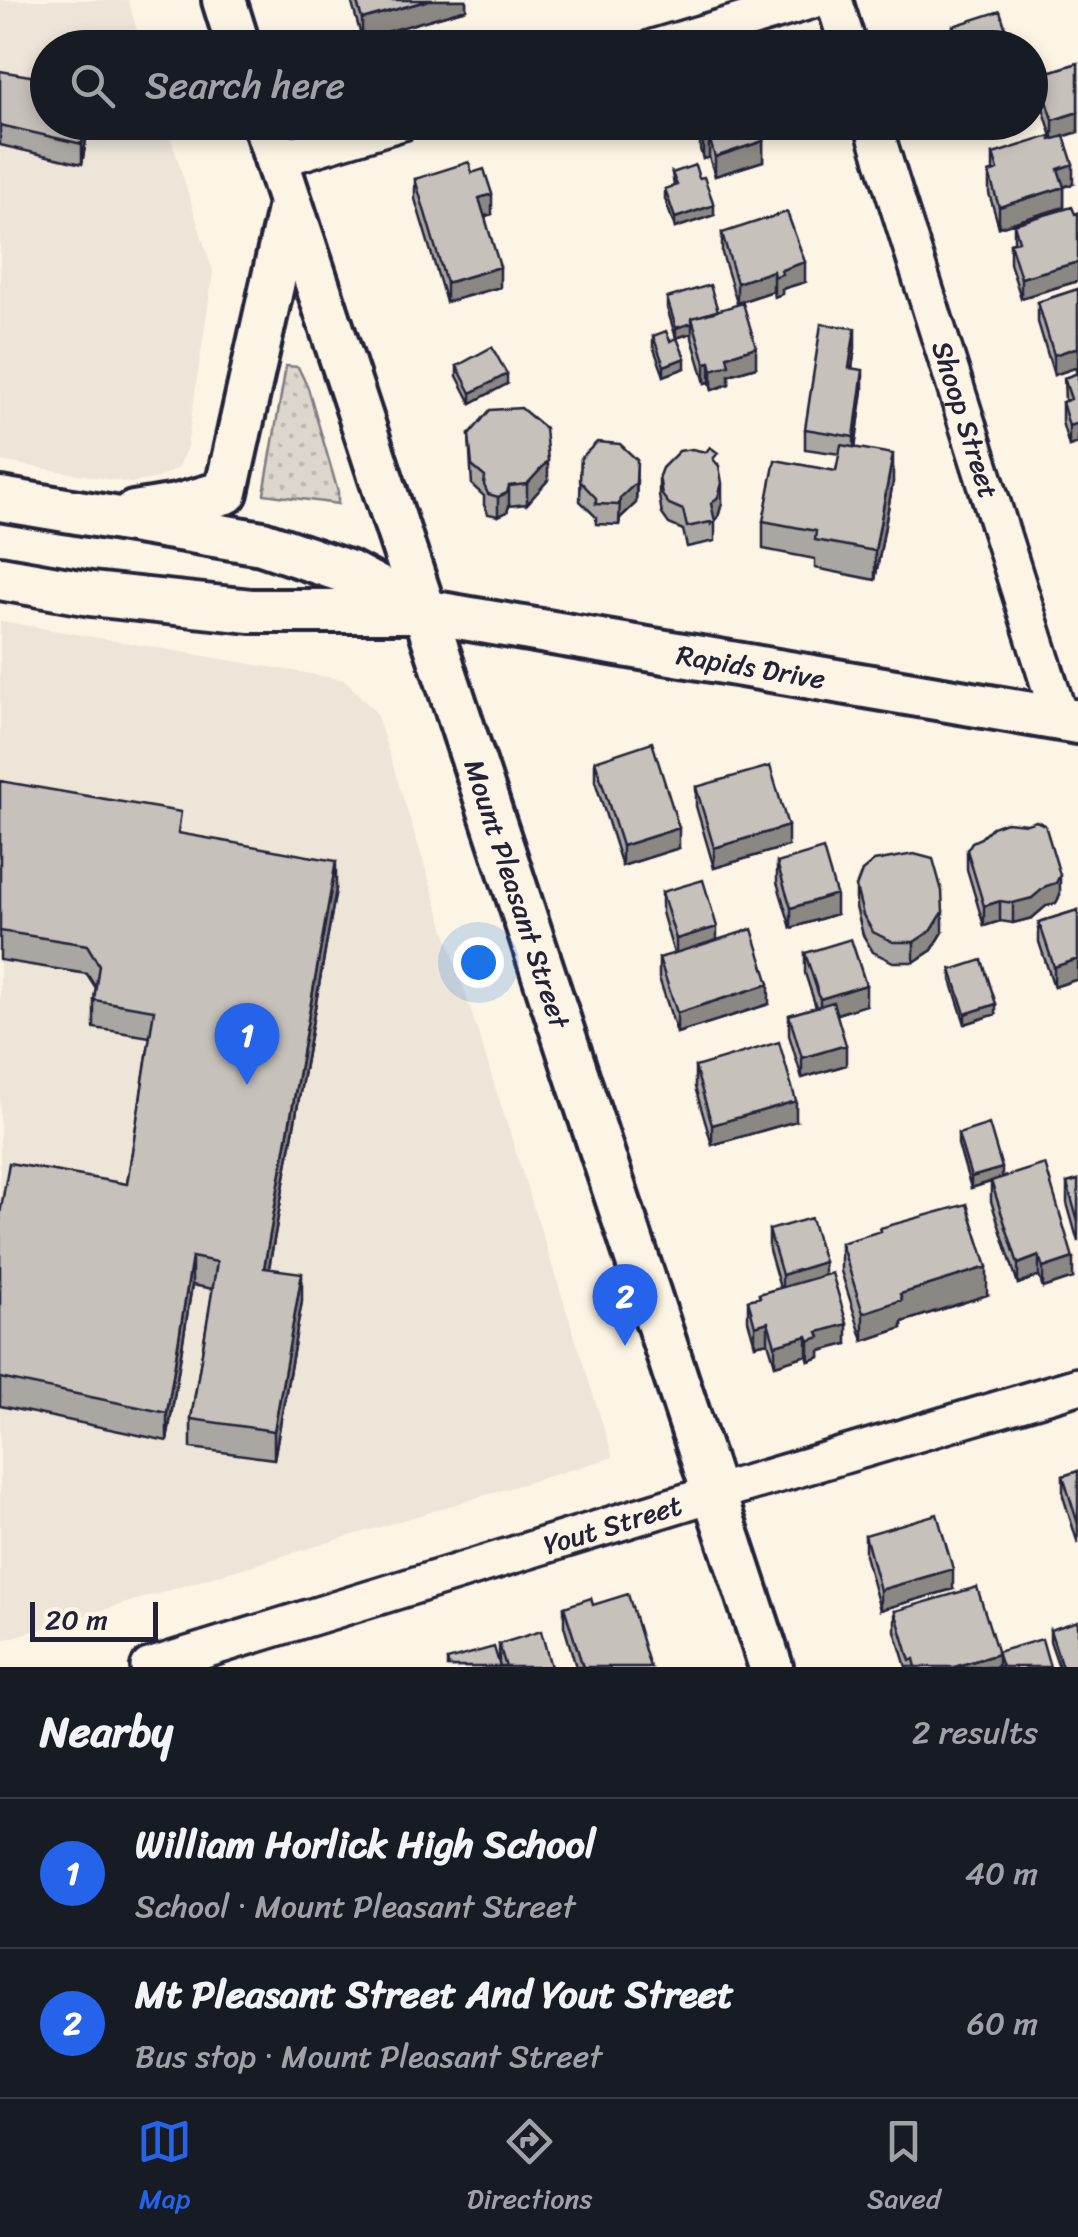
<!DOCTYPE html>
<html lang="en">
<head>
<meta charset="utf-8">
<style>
	:root { --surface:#171b24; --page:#242831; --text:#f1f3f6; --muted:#9ea1a6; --line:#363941; --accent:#2563eb }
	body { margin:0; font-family:Sriracha,sans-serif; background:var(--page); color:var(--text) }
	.scale { position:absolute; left:30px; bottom:25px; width:128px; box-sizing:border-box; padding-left:10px; border:5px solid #22223b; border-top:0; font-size:28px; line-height:35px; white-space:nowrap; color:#22223b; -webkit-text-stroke:8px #fcf5e5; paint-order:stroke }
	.you { position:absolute; left:478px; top:962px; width:35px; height:35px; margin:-25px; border:8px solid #fff; border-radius:50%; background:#1a73e8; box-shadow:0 0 0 15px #1a73e833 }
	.badge { display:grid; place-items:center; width:65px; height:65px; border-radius:50%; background:var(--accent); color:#fff; font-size:32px; font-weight:700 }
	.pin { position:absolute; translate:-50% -82px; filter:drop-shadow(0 2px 5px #0008) }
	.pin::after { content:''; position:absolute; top:52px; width:35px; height:30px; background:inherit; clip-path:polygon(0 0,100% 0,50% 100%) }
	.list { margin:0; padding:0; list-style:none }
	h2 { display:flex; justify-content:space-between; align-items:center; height:130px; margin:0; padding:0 40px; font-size:42px }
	h2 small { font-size:32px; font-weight:400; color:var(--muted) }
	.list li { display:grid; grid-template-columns:65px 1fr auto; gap:30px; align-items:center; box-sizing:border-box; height:150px; padding:0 40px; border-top:2px solid var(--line) }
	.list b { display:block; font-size:38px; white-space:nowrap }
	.list p { margin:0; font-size:32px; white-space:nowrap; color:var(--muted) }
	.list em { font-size:32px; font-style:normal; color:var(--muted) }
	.icon { flex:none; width:55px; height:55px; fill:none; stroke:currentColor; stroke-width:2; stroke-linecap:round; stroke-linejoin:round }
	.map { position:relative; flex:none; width:1078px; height:1667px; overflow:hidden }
	.search { position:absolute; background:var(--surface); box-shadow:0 5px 15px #0003; left:30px; right:30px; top:30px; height:110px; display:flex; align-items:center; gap:25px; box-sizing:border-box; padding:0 35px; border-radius:55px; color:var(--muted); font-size:38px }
	.sheet { height:430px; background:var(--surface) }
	nav { display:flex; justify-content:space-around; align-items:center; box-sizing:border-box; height:140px; border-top:2px solid var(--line); background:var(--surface); font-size:28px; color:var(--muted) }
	nav a { display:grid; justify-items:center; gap:5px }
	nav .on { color:var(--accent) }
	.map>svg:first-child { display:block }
	.built { fill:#ece5d8 }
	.grass { fill:url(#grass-dots); stroke:#7f7c84; stroke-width:2.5 }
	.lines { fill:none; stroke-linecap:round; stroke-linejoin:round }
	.minor-casing { stroke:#22223b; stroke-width:42 }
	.tertiary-casing { stroke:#22223b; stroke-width:50 }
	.minor { stroke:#fcf5e5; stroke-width:35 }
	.tertiary { stroke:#fcf5e5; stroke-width:42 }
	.wall { fill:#aaa6a1; stroke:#22223b; stroke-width:2.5 }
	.shaded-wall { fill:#8b8783; stroke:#22223b; stroke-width:2.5 }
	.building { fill:#c6c1bb; stroke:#22223b; stroke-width:2.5 }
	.labels { text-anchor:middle; stroke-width:10; stroke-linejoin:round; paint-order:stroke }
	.street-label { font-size:28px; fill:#22223b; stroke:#fcf5e5 }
</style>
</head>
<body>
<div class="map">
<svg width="1078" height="1667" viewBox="0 0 1078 1667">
	<defs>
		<pattern id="grass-dots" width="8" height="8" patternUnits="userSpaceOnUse" patternTransform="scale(2.5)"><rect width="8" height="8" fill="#dcd6cc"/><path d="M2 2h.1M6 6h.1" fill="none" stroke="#bcb7b0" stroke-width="1.8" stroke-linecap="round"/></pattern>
	</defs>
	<rect width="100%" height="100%" fill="#fcf5e5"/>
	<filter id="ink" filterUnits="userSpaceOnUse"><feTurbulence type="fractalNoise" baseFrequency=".01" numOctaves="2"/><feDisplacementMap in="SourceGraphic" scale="20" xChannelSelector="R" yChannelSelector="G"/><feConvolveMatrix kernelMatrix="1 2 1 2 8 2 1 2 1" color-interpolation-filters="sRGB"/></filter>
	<g filter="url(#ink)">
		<path class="built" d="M0,0H128L142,47L48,48V122L166,123L213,272L187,447L178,468L157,478L131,483L0,461Z
			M0,621L345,680L376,713L613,1457L0,1641Z"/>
		<path class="grass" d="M286,366L298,367L308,388L338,492V504L264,494Z"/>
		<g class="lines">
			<defs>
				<g id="minor">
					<path d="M834,0L849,48"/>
					<path d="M653,48L813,0"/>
					<path id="s1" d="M872,122L1060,719"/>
					<path d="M276,160L402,122"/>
					<path id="s2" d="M149,1667L715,1493L1078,1386"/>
				</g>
				<g id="tertiary">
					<path d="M224,0L239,48"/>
					<path id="s3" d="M264,122L771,1667"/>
					<path d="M0,499L262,543L350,573L418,609"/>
					<path d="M134,513L177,506L226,492L290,205"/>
					<path id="s4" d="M0,578L91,594L251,611H423L1078,722"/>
				</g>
			</defs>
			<use href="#minor" class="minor-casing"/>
			<use href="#tertiary" class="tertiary-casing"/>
			<use href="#minor" class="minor"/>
			<use href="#tertiary" class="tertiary"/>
		</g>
		<path class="wall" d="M351,0H466V9L362,39Z
			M953,26L1012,48H953Z
			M1078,63V132L1053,140L1039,95V75Z
			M0,71L48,122H89L82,164L0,145Z
			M698,122H767V131L764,132V139H763V161L715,176L709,157L703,159L700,149V131Z
			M993,154L1073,184L1064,187V207L999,227L989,193V173L993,172Z
			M472,173L492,214L485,216L500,287L446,302L415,199V179Z
			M672,173L714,215L675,228L665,199V189L674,186Z
			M1078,213V281L1021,298L1010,263V243L1014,242V224Z
			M722,233L805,282L782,289V294L774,297L773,291L737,303L722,253Z
			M1078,289V443L1069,446L1062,422V402L1065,401L1064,378L1076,374V367L1054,375L1038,322V302Z
			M667,298L718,311L756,367L729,375V384L712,390L710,382L705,383L692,338V333L676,338L667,308Z
			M653,336L670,341L685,368L664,376L653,346Z
			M855,348L852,368L863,390L855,447L893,482L875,580L815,568V559L763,549V521L836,471L840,454L805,449V429Z
			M457,366L507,384L471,403L457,376Z
			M469,435L548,480L527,504L509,506L507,512L498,516L488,514L484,505V496L472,485Z
			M581,458L637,480L636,503L620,518L619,525L596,524V517L580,501Z
			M718,464L722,503L718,517L715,520V541L687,547L683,530L669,524L662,514L659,496V476Z
			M595,761L679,848L622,866L595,781Z
			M0,781L181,834L336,889L269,1268L302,1301L274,1459L191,1448V1419L213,1289L192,1285L167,1441L0,1406V1214L127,1184L150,1037L94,1028V1000L96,988L87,974L0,960Z
			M696,787L788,846L714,868L696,806Z
			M967,850L1060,895L1056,903L1046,906L1032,918L1013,923L1000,921L984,926L967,869Z
			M777,863L836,914L791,928L777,882Z
			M856,887L943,932L932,950L914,962H893L873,952L863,935L856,907Z
			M662,892L717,940L769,1004L677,1033L659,978V958L674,954L662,912Z
			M1078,910V979L1054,987L1039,942V922Z
			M805,953L866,1005L837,1014L846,1065L802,1078L789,1035V1015L816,1007L805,973Z
			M951,970L996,1014L965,1024L951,980Z
			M695,1067L796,1121L712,1145L695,1087Z
			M958,1134L1002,1177L1073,1278L1043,1288L1039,1276L1018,1284L991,1201V1182L971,1188L958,1144Z
			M1078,1180V1242L1067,1203V1183Z
			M769,1230L824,1276L847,1344L820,1351V1357L809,1361L807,1355L775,1365L768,1342L755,1345L748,1320V1300L759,1298V1294L780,1288L769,1250Z
			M841,1243L987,1295L902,1322V1328L863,1341L841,1271Z
			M1078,1471V1544L1063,1496V1476Z
			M865,1535L953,1589L880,1610L865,1555Z
			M564,1607L650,1667H576L564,1626Z
			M895,1611L997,1652L1050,1667H999L998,1665V1667H906L895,1631Z
			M1050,1630L1078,1667H1059L1050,1641Z
			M499,1644L551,1667H447V1660L499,1664Z"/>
		<path class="shaded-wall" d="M429,0H466V9L362,39V19Z
			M1078,112V132L1053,140V120Z
			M85,122H89L82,164V144Z
			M757,122H767V131L764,132V139L757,141Z
			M709,137V157L703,159V139Z
			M763,141V161L715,176V157Z
			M1073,164V184L1058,188V169Z
			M1064,187V207L999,227V207Z
			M492,194V214L479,218V198Z
			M714,205V215L675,228V218Z
			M805,262V282L782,289V294L774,297V277L781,270Z
			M1078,262V281L1021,298V278Z
			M500,267V287L446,302V283Z
			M773,271V291L737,303V283Z
			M692,323V333L676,338V328Z
			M855,328V348L849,388V368Z
			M756,347V367L729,375V384L712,390V370L727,356Z
			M1078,347V367L1054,375V355Z
			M685,358V368L664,376V366Z
			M710,362V382L705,383V363Z
			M863,370V390L854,457V437Z
			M507,374V384L471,403V393Z
			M1078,423V443L1069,446V426Z
			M893,454V482L875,580V551Z
			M637,460L636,503L620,518L619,525L620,498Z
			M548,461V480L527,504V484Z
			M722,483V503L718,517L711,524V504Z
			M509,486V506L507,512L498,516V497Z
			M788,826V846L714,868V848Z
			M679,828V848L622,866V846Z
			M336,861V889L264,1296V1268Z
			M1060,875V895L1056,903L1046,906L1032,918L1013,923V903Z
			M836,894V914L791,928V908Z
			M1000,901V921L984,926V906Z
			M943,912V932L932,950L914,962V942Z
			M717,927V947L676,959V939Z
			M1078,959V979L1054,987V967Z
			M769,984V1004L677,1033V1013Z
			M866,985V1005L820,1019V999Z
			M996,1004V1014L965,1024V1014Z
			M846,1045V1065L802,1078V1058Z
			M796,1101V1121L712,1145V1125Z
			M1002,1168V1178L971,1188V1177Z
			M1039,1256V1276L1018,1284V1264Z
			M192,1257V1285L167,1441V1413Z
			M1073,1258V1278L1043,1288V1268Z
			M824,1262V1282L782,1294V1275Z
			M987,1267V1295L902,1322V1328L863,1341V1313L900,1294Z
			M302,1273V1301L274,1459V1431Z
			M768,1322V1342L755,1345V1326Z
			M847,1324V1344L820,1351V1357L809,1361V1341L818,1332Z
			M807,1336V1355L775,1365V1345Z
			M953,1569V1589L880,1610V1590Z
			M998,1654V1667H954Z"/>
		<path class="building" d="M356,0H429L362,19Z
			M1000,11L1012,48H959L953,26Z
			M1078,63V112L1053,120L1039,75Z
			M0,71L48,79V122H85L82,144L0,125Z
			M704,122H757L763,141L715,157L709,137L703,139L700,129L706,128Z
			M1050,136L1051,140L1064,136L1073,164L1058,169L1064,187L999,207L989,173L998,170L993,154Z
			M469,162L472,173L484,169L492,194L479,198L500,267L446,283L415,179Z
			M695,165L699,178L704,177L714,205L675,218L665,189L677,185L672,173Z
			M1072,207L1075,214L1078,213V262L1021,278L1010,243L1019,241L1014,224Z
			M787,212L805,262L781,270L782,274L774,277L773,271L737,283L722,233Z
			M710,285L718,311L692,318V323L676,328L667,298Z
			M1078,289V347L1054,355L1038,302Z
			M743,303L756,347L727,356L729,365L712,370L710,362L705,363L692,318Z
			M821,324L855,328L849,368L863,370L854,437L805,429Z
			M666,331L670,341L677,338L685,358L664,366L653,336Z
			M492,347L507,374L471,393L457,366Z
			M1078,373V423L1069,426L1062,402L1071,399L1064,378Z
			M521,408L545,428L548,461L527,484L509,486L507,493L498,497L488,494L484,485L485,477L472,466L469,435L490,410Z
			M597,442L620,444L637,460L636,483L620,498L619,505L596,504V498L580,481L581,458Z
			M841,445L893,454L875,551L815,540L816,531L763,521L775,460L836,471Z
			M710,447L718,453L713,459L719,466L722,483L718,497L711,504L715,521L687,527L683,510L669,504L662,495L659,476L662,468L679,451L692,449L706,452Z
			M652,742L679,828L622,846L595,761Z
			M770,766L788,826L714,848L696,787Z
			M0,781L181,812L178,833L336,861L264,1268L302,1273L274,1431L191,1419L217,1262L192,1257L167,1413L0,1378V1214L9,1163L127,1184L154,1010L94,1000L99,965L87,945L0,931Z
			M1036,821L1045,825L1060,875L1056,883L1046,886L1032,898L1013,903L1000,901L984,906L967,850L972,842L981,838L992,827L1006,822L1027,824Z
			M823,849L836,894L791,908L777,863Z
			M914,854L933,859L942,891L943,912L932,930L914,942H893L873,932L863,915L856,887L862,871L874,861Z
			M703,880L717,927L676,939L662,892Z
			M1078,910V959L1054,967L1039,922Z
			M752,929L769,984L677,1013L659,958Z
			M851,939L866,985L820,999L805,953Z
			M982,960L996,1004L965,1014L951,970Z
			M833,1002L846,1045L802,1058L789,1015Z
			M779,1042L796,1101L712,1125L695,1067Z
			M989,1124L1002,1168L971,1177L958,1134Z
			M1045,1164L1073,1258L1043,1268L1039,1256L1018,1264L991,1181Z
			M1078,1180V1222L1067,1183Z
			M967,1204L987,1267L900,1294L902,1300L863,1313L841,1243L881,1231L880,1228Z
			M811,1218L824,1262L782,1275L769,1230Z
			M832,1273L847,1324L818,1332L820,1337L809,1341L807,1336L775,1345L768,1322L755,1326L748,1300L760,1297L759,1294Z
			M1078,1471V1524L1063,1476Z
			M937,1514L953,1569L880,1590L865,1535Z
			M977,1587L998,1654L954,1667H916L914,1659L910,1661L895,1611Z
			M628,1594L650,1667H583L564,1607L591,1598L593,1605Z
			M1078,1621V1667H1062L1050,1630Z
			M541,1631L551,1667H506L499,1644Z
			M1042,1639L1050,1667H1002L997,1652Z
			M494,1647L500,1667H449L447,1660Z"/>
	</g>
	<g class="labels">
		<g class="street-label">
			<text dy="10" stroke="none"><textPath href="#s1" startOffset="312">Shoop Street</textPath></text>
			<text dy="10" stroke="none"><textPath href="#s4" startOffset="758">Rapids Drive</textPath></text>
			<text dy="10" stroke="none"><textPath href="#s3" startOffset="812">Mount Pleasant Street</textPath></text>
			<text dy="10" stroke="none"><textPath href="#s2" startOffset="485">Yout Street</textPath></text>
		</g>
	</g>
</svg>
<div class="scale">20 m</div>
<div class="you"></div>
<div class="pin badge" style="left:247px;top:1085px">1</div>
<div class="pin badge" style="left:625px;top:1346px">2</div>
<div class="search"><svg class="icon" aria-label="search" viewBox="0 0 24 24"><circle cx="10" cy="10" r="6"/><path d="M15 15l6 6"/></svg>Search here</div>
</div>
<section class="sheet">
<h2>Nearby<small>2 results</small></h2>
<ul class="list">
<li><span class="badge">1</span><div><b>William Horlick High School</b><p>School · Mount Pleasant Street</p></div><em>40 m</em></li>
<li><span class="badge">2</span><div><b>Mt Pleasant Street And Yout Street</b><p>Bus stop · Mount Pleasant Street</p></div><em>60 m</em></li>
</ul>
</section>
<nav>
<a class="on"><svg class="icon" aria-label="map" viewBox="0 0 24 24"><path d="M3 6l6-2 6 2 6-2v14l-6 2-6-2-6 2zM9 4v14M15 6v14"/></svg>Map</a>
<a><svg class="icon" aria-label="directions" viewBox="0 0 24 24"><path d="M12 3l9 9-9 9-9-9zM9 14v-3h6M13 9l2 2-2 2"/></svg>Directions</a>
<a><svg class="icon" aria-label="saved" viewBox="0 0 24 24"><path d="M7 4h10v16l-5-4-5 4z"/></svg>Saved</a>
</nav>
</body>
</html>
